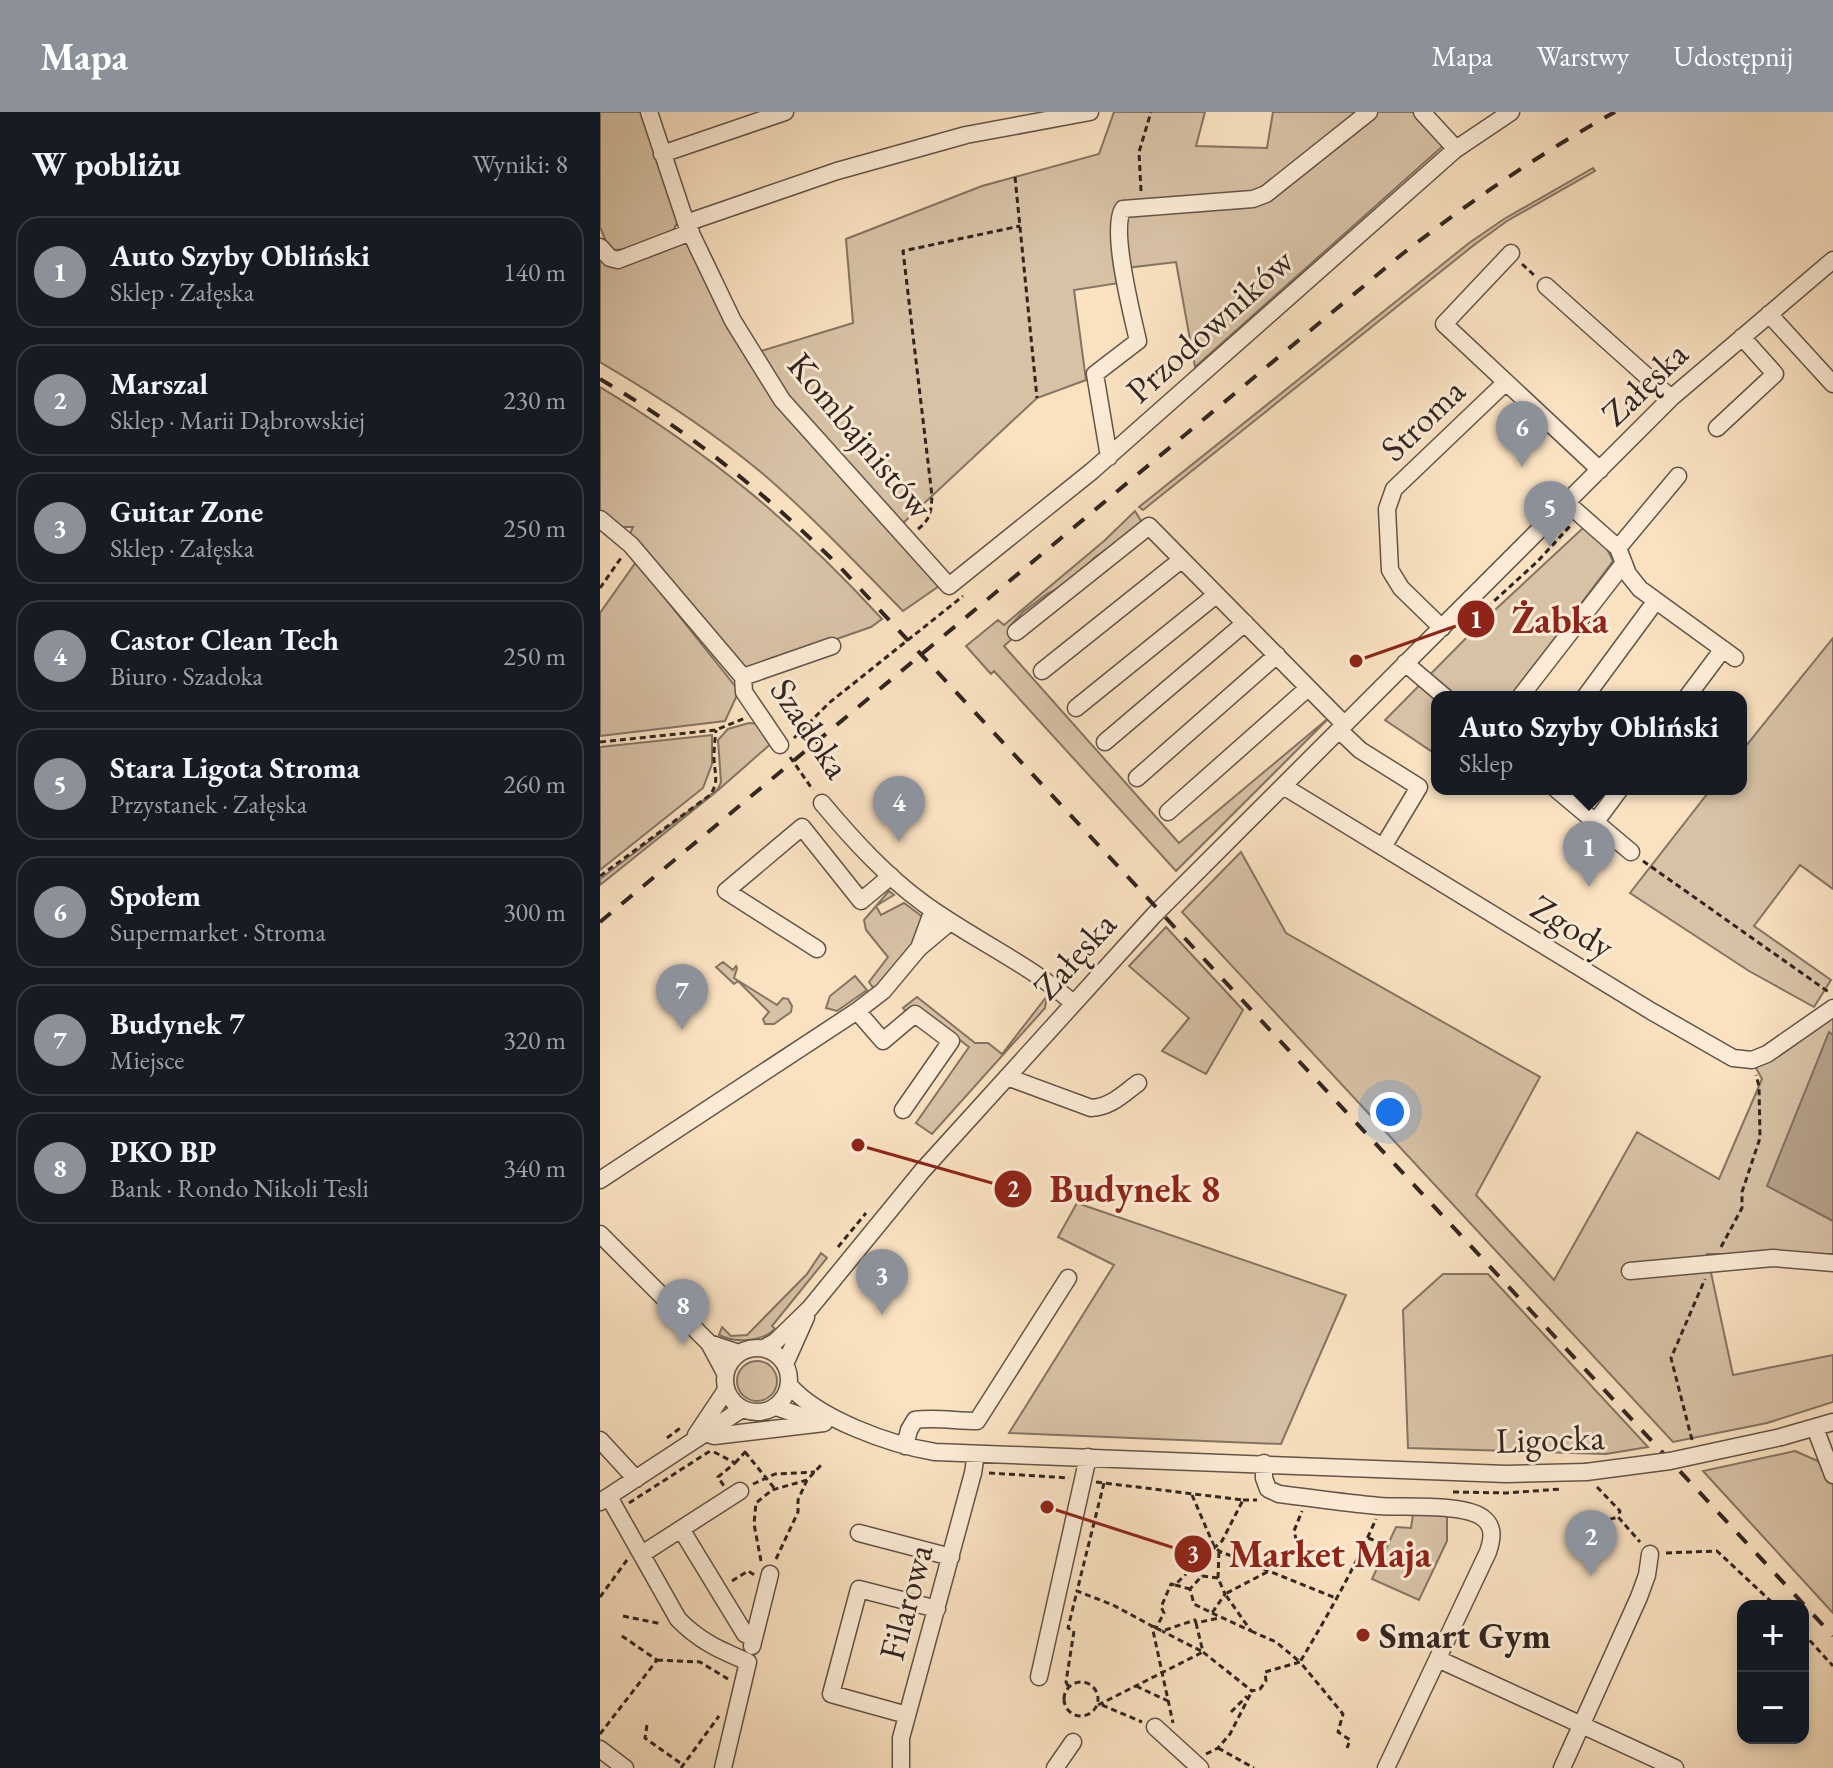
<!DOCTYPE html>
<html lang="pl">
<head>
<meta charset="utf-8">
<style>
	:root { --surface:#171b24; --page:#242831; --text:#f1f3f6; --muted:#9ea1a6; --line:#363941; --accent:#8c9099 }
	body { margin:0; font-family:"EB Garamond",serif; background:var(--page); color:var(--text) }
	.controls { position:absolute; right:24px; bottom:24px; display:grid; overflow:hidden; border-radius:16px; box-shadow:0 4px 12px #0003 }
	.controls button { width:72px; height:72px; display:grid; place-items:center; padding:0; border:0; border-bottom:2px solid var(--line); background:var(--surface); color:var(--text); font:40px sans-serif }
	.you { position:absolute; left:790px; top:1000px; width:28px; height:28px; margin:-20px; border:6px solid #fff; border-radius:50%; background:#1a73e8; box-shadow:0 0 0 12px #1a73e833 }
	.badge { display:grid; place-items:center; width:52px; height:52px; border-radius:50%; background:var(--accent); color:#fff; font-size:26px; font-weight:700 }
	.pin { position:absolute; translate:-50% -66px; filter:drop-shadow(0 2px 4px #0008) }
	.pin::after { content:''; position:absolute; top:42px; width:28px; height:24px; background:inherit; clip-path:polygon(0 0,100% 0,50% 100%) }
	.popup { position:absolute; left:831px; top:579px; width:316px; height:104px; box-sizing:border-box; display:grid; place-content:center; border-radius:16px; background:var(--surface); filter:drop-shadow(0 2px 6px #0005); font-size:26px; white-space:nowrap; color:var(--muted) }
	.popup b { font-size:30px; color:var(--text) }
	.popup::after { content:''; position:absolute; left:50%; top:100%; margin-left:-16px; border:16px solid transparent; border-top-color:var(--surface) }
	.list { margin:0; padding:0; list-style:none }
	h2 { display:flex; justify-content:space-between; align-items:center; height:104px; margin:0; padding:0 32px; font-size:34px }
	h2 small { font-size:26px; font-weight:400; color:var(--muted) }
	.list li { display:grid; grid-template-columns:52px 1fr auto; gap:24px; align-items:center; box-sizing:border-box; height:112px; margin:0 16px 16px; padding:0 16px; border:2px solid var(--line); border-radius:24px }
	.list b { display:block; font-size:30px; white-space:nowrap }
	.list p { margin:0; font-size:26px; white-space:nowrap; color:var(--muted) }
	.list em { font-size:26px; font-style:normal; color:var(--muted) }
	.map { position:relative; flex:none; width:1233px; height:1656px; overflow:hidden }
	header { display:flex; align-items:center; gap:48px; box-sizing:border-box; height:112px; padding:0 40px; background:var(--accent); color:#fff }
	header strong { font-size:38px }
	nav { display:flex; gap:44px; margin-inline-start:auto; font-size:28px }
	main { display:flex }
	aside { flex:1; background:var(--surface) }
	.map>svg:first-child { display:block }
	.green { fill:#d8c2a6; stroke:#847463; stroke-width:2 }
	.water { fill:#b6a28a; stroke:#817060; stroke-width:2 }
	.lines { fill:none; stroke-linecap:round; stroke-linejoin:round }
	.minor-casing { stroke:#635448; stroke-width:19 }
	.path { stroke:#312520; stroke-width:3; stroke-dasharray:6 4; stroke-linecap:butt }
	.minor { stroke:#fcecd7; stroke-width:16 }
	.rail { stroke:#312520; stroke-width:4; stroke-dasharray:14 14; stroke-linecap:butt }
	.minor-bridge-casing { stroke:#635448; stroke-width:19; stroke-linecap:butt }
	.minor-bridge { stroke:#fcecd7; stroke-width:16 }
	.poi-dot { fill:#8f2418; stroke:#fcecd7; stroke-width:3 }
	.labels { text-anchor:middle; stroke-width:6; stroke-linejoin:round; paint-order:stroke }
	.street-label { font-size:36px; fill:#312520; stroke:#fcecd7 }
	.poi-label { font-size:36px; font-weight:bold; fill:#312520; stroke:#fcecd7; text-anchor:start }
	.leader { fill:none; stroke:#8f2418; stroke-width:3 }
	.callout-dot { fill:#8f2418; stroke:#fcecd7; stroke-width:3 }
	.mark-label { font-size:24px; text-anchor:middle; font-weight:bold; fill:#fff }
	.callout-label { font-size:38px; text-anchor:middle; font-weight:bold; fill:#8f2418; stroke:#fcecd7; stroke-width:6; stroke-linejoin:round; paint-order:stroke }
</style>
</head>
<body>
<header>
<strong>Mapa</strong>
<nav><a>Mapa</a><a>Warstwy</a><a>Udostępnij</a></nav>
</header>
<main>
<aside>
<h2>W pobliżu<small>Wyniki: 8</small></h2>
<ul class="list">
<li><span class="badge">1</span><div><b>Auto Szyby Obliński</b><p>Sklep · Załęska</p></div><em>140 m</em></li>
<li><span class="badge">2</span><div><b>Marszal</b><p>Sklep · Marii Dąbrowskiej</p></div><em>230 m</em></li>
<li><span class="badge">3</span><div><b>Guitar Zone</b><p>Sklep · Załęska</p></div><em>250 m</em></li>
<li><span class="badge">4</span><div><b>Castor Clean Tech</b><p>Biuro · Szadoka</p></div><em>250 m</em></li>
<li><span class="badge">5</span><div><b>Stara Ligota Stroma</b><p>Przystanek · Załęska</p></div><em>260 m</em></li>
<li><span class="badge">6</span><div><b>Społem</b><p>Supermarket · Stroma</p></div><em>300 m</em></li>
<li><span class="badge">7</span><div><b>Budynek 7</b><p>Miejsce</p></div><em>320 m</em></li>
<li><span class="badge">8</span><div><b>PKO BP</b><p>Bank · Rondo Nikoli Tesli</p></div><em>340 m</em></li>
</ul>
</aside>
<div class="map">
<svg width="1233" height="1656" viewBox="0 0 1233 1656">
	<rect width="100%" height="100%" fill="#fae2c1"/>
	<filter id="stains"><feTurbulence type="fractalNoise" baseFrequency=".0025" numOctaves="4"/><feColorMatrix values="0 0 0 0 .2 0 0 0 0 .09 0 0 0 0 .02 0 0 0 .5 -.17"/></filter>
	<radialGradient id="worn" r=".72"><stop offset=".6" stop-color="#630" stop-opacity="0"/><stop offset="1" stop-color="#630" stop-opacity=".3"/></radialGradient>
	<path class="green" d="M0,0H44L78,109L73,119L27,137L14,138L7,132L0,115Z
		M514,0H605L596,34L667,36L673,0H814L844,33L595,255L576,150L518,157L519,171L474,178L486,268L437,286L302,412L200,299L158,240L253,211L246,127L382,74L499,42Z
		M993,56L995,59L907,109L874,133L543,398L539,395L869,131L904,107Z
		M81,129L87,130L126,210L342,472L303,499C257,452 212,404 162,361C112,319 56,283 0,250V142L2,145Z
		M0,275C110,341 195,412 282,507L271,515L148,558L29,424L33,415H22L0,400Z
		M535,399L543,412L494,446L473,468L447,482L423,500L411,513L409,518L412,527L404,534L579,731L731,604L576,759L394,559L391,562L366,534L398,508L404,513L504,429Z
		M983,416L1005,433L1013,449L911,585H837V643L785,608L882,510Z
		M36,450L139,579L125,609L0,624V501Z
		M1233,526V777L1200,753L1154,814L1231,868L1214,895L1149,859L1030,781L1111,677H1141V640Z
		M149,611L160,612L174,629L116,680L0,773V767L118,677L121,670L118,628L128,617Z
		M112,623V652L103,676L0,758V635Z
		M641,740L686,821L940,965L876,1083L954,1168L1037,1020L1119,1067L1162,967L1155,954L1233,903V1142H1107L1133,1263L1233,1243V1290L1167,1311L1073,1330L582,800Z
		M289,779L294,783L276,794L281,803L304,791L324,806L312,832L274,877L269,870L288,845L266,818L264,808Z
		M566,815L643,898L606,962L562,939L589,906L529,854Z
		M123,850L133,858L136,854L137,856L134,866L177,893L183,886L188,887L192,894L191,900L174,912H165L163,907L169,900L138,869L134,872L116,855Z
		M255,864L267,878L237,899L226,896L230,884Z
		M447,884L445,896L332,1022L316,1011L369,935L316,895L307,901L303,896L317,885L375,931H388L402,942Z
		M477,1091L746,1183L681,1332L409,1321L514,1153L458,1125Z
		M221,1141L227,1146L172,1214L175,1217C162,1230 135,1231 119,1223L122,1215L131,1224L147,1223L207,1162Z
		M843,1162H888L1048,1335L1006,1342L808,1336L803,1198Z
		M137 1269a20 20 0 1 1 40 0a20 20 0 1 1-40 0Z
		M1195,1339L1218,1349L1233,1373V1501L1103,1359Z
		M813,1402L847,1403V1429L819,1488L772,1467L796,1415L811,1416Z"/>
	<path class="water" d="M1229,920L1233,923V1109L1167,1074Z"/>
	<g class="lines">
		<defs>
			<path id="minor" d="M49,0L86,111L133,209L182,288L349,474L492,359L856,37L911,0
				M822,0L856,37
				M62,42L185,0
				M86,111L237,59L366,23L490,0
				M0,135L10,146L18,148L91,120
				M911,141L844,212L1000,358
				M946,174L1071,286
				M1169,202L1233,272
				M1117,316L1175,262L1142,225
				M509,345L495,262L538,229C532,202 510,118 523,97L653,87L666,82L769,0
				M967,391L1018,436L1028,462L1040,477L1135,546
				M0,407L31,433L143,565L144,580L180,633
				M1018,436L1078,364
				M842,516L801,476L790,458L787,397L794,377L906,270
				M416,520L549,414L744,612
				M805,551L845,585
				M442,559L581,448
				M143,565L232,534
				M920,585L1024,451
				M985,585L1055,490
				M1087,585L1123,537
				M476,596L616,483
				M739,618L760,638L819,675L783,735
				M505,630L645,511
				M537,666L677,543
				M683,674L1051,899L1133,946L1152,948L1167,942L1233,896
				M956,677L1031,740
				M222,691C253,728 285,763 323,791C372,827 428,851 473,891
				M568,700L708,576
				M994,712L1020,677
				M319,836L330,806L335,800
				M217,837L126,779L202,715L261,789L291,764
				M257,899L283,929L315,902L351,929L303,998
				M407,965L491,996C511,995 523,982 538,971
				M0,1068L257,899L283,879L319,836L350,810
				M0,1122L109,1231
				M1030,1159L1173,1146L1233,1151
				M125 1268a32 32 0 1 1 64 0a32 32 0 1 1-64 0Z
				M164,1236L175,1230L210,1196L322,1059L554,803L1071,286L1233,148
				M185,1252L206,1205
				M125,1261L109,1231L139,1241
				M189,1273C218,1307 291,1333 335,1340L906,1362L986,1360
				M176,1295L219,1310
				M1215,1316L1233,1363
				M105,1321L114,1324L224,1311
				M96,1323L126,1278
				M1181,1325L1233,1310
				M0,1328L36,1367
				M305,1334L309,1318L315,1308C334,1305 356,1309 377,1309L468,1166
				M664,1351V1366L668,1377L679,1382C712,1386 745,1391 779,1394C802,1396 865,1391 883,1406C895,1415 892,1428 888,1440L786,1656
				M9,1385L78,1507C99,1529 120,1538 148,1550L123,1656
				M0,1390L142,1297
				M81,1417L145,1522L154,1526
				M259,1421L351,1445
				M42,1442L140,1379
				M152,1534L170,1462
				M838,1547L1075,1656
				M439,1565L488,1345
				M307,1603L231,1582L259,1477L337,1497
				M555,1615L600,1656
				M0,1637L25,1656
				M301,1656V1626L373,1361L376,1342
				M455,1656L473,1630
				M962,1656L1039,1485L1047,1463L1050,1442"/>
		</defs>
		<use href="#minor" class="minor-casing"/>
		<path class="path" d="M415,65L437,286
			M541,79L539,40L551,0
			M922,152L934,163
			M318,417C331,407 331,399 332,384L303,139L420,114
			M0,476L21,446
			M872,509L937,450L970,414
			M194,626L229,591L363,484
			M0,630L116,618L145,606
			M190,645L213,678
			M1043,749L1230,881
			M0,764L110,683C120,669 114,661 114,645C114,636 115,627 116,618
			M238,1135L266,1101
			M1121,1135L1142,1096V1080L1160,1026L1159,974L1156,963
			M67,1326L83,1314
			M1092,1328L1071,1246L1105,1167
			M114,1340L135,1351L118,1365L124,1374
			M145,1340L175,1377
			M135,1351L146,1339
			M389,1361L469,1366
			M496,1370L643,1388L622,1429L598,1450L602,1464
			M504,1371L477,1479L513,1493L552,1514L573,1611
			M153,1372L175,1362L215,1360
			M997,1375L1020,1399L1018,1405L1040,1430
			M853,1380L907,1381L961,1377
			M592,1383L614,1434L619,1439L738,1487
			M643,1388H657
			M29,1391L110,1339
			M1000,1410L1018,1405
			M768,1426L778,1430L784,1440
			M699,1438L694,1419L702,1399
			M1066,1441L1117,1439L1176,1494
			M176,1447L198,1400V1388L207,1368L222,1352
			M161,1449L154,1412L156,1391L172,1378L207,1368
			M618,1466L602,1464L590,1477L594,1492L612,1501L625,1482L618,1466L619,1439
			M132,1469L148,1459L156,1464
			M575,1473L590,1477
			M0,1485L27,1448
			M612,1501L651,1519L625,1482L669,1459
			M23,1504L62,1512
			M596,1511L603,1540L652,1579L660,1577L666,1569L665,1560L700,1550L743,1602L738,1620L750,1628L747,1636
			M553,1514L556,1516L564,1501L561,1495L571,1472L575,1473L598,1450
			M556,1516L562,1519L595,1508L596,1511L619,1506
			M651,1519L676,1530L700,1550C728,1503 754,1457 776,1407
			M1203,1521L1233,1554
			M57,1548L100,1550L128,1567
			M464 1587a17 17 0 1 1 34 0a17 17 0 1 1-34 0Z
			M468,1574L466,1570L474,1519L468,1516L477,1479
			M536,1574L568,1589
			M498,1593L603,1540L562,1519
			M502,1593L542,1610
			M631,1600L647,1584
			M47,1613L45,1626L83,1653
			M0,1622L57,1548L19,1522
			M618,1636L654,1656
			M606,1642L618,1636L630,1622L652,1579
			M81,1656L119,1604"/>
		<use href="#minor" class="minor"/>
		<path class="rail" d="M0,267C89,319 166,382 239,454L1233,1524
			M0,810L801,143C869,90 939,42 1015,0"/>
		<defs>
			<path id="minor-bridge" d="M986,1360L1070,1349L1181,1325"/>
		</defs>
		<use href="#minor-bridge" class="minor-bridge-casing"/>
		<use href="#minor-bridge" class="minor-bridge"/>
	</g>
	<circle class="poi-dot" cx="763" cy="1523" r="8"/>
	<g class="labels">
		<g class="street-label">
			<text transform="translate(609 213) rotate(-42)" y="13">Przodowników</text>
			<text transform="translate(1044 271) rotate(-44)" y="13">Załęska</text>
			<text transform="translate(822 307) rotate(-44)" y="13">Stroma</text>
			<text transform="translate(261 323) rotate(50)" y="13">Kombajnistów</text>
			<text transform="translate(211 616) rotate(56)" y="13">Szadoka</text>
			<text transform="translate(973 814) rotate(31)" y="13">Zgody</text>
			<text transform="translate(474 843) rotate(-48)" y="13">Załęska</text>
			<text transform="translate(950 1326) rotate(-2)" y="13">Ligocka</text>
			<text transform="translate(305 1490) rotate(-75)" y="13">Filarowa</text>
		</g>
		<g class="poi-label">
			<text x="779" y="1536">Smart Gym</text>
		</g>
	</g>
	<path class="leader" d="M756 549L876 507M258 1033L413 1077M447 1395L593 1442"/>
	<g class="callout-dot">
		<circle cx="756" cy="549" r="8"/>
		<circle cx="258" cy="1033" r="8"/>
		<circle cx="447" cy="1395" r="8"/>
		<circle cx="876" cy="507" r="20"/>
		<circle cx="413" cy="1077" r="20"/>
		<circle cx="593" cy="1442" r="20"/>
	</g>
	<g class="mark-label">
		<text x="876" y="516">1</text>
		<text x="413" y="1085">2</text>
		<text x="593" y="1450">3</text>
	</g>
	<g class="callout-label">
		<text x="960" y="521">Żabka</text>
		<text x="535" y="1090">Budynek 8</text>
		<text x="730" y="1455">Market Maja</text>
	</g>
	<rect width="100%" height="100%" filter="url(#stains)"/>
	<rect width="100%" height="100%" fill="url(#worn)"/>
</svg>
<div class="controls">
<button>+</button>
<button>−</button>
</div>
<div class="you"></div>
<div class="pin badge" style="left:989px;top:775px">1</div>
<div class="popup"><b>Auto Szyby Obliński</b>Sklep</div>
<div class="pin badge" style="left:991px;top:1464px">2</div>
<div class="pin badge" style="left:282px;top:1203px">3</div>
<div class="pin badge" style="left:299px;top:730px">4</div>
<div class="pin badge" style="left:950px;top:435px">5</div>
<div class="pin badge" style="left:922px;top:355px">6</div>
<div class="pin badge" style="left:82px;top:918px">7</div>
<div class="pin badge" style="left:83px;top:1233px">8</div>
</div>
</main>
</body>
</html>
